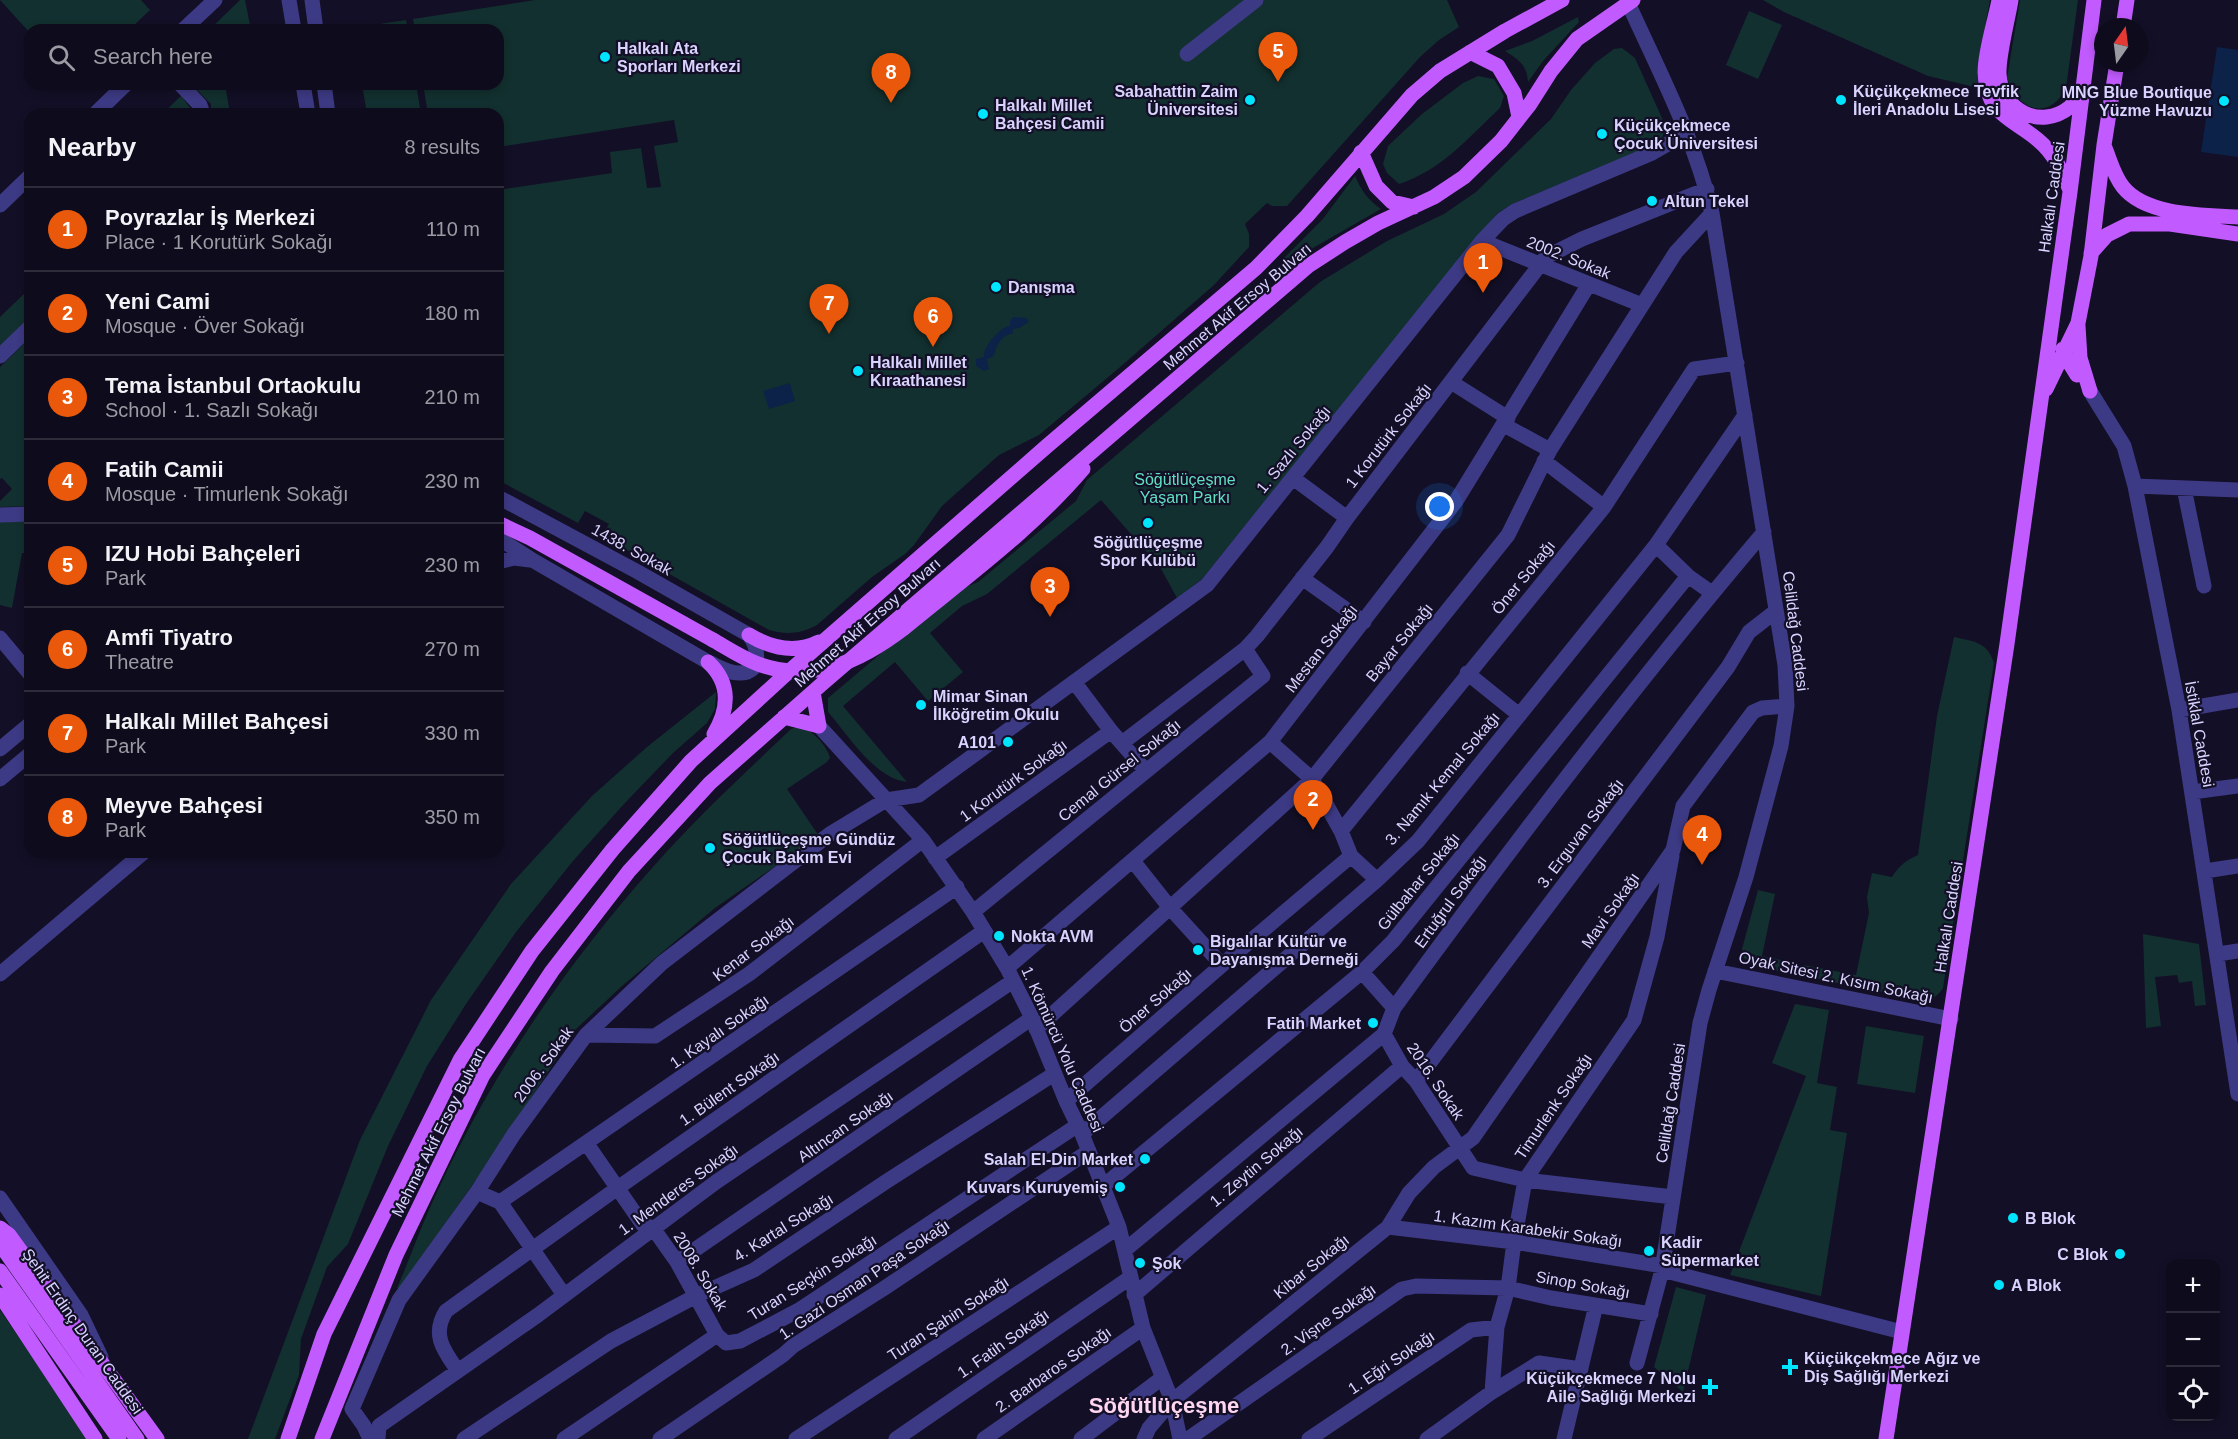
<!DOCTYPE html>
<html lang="en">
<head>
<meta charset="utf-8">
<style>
	:root { --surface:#0e0b1c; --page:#1c1929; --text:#f1f3f6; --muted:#9b9ba3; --line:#2e2b3b; --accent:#ea580c }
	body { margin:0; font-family:Arial,sans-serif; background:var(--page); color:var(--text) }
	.controls { position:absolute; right:18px; bottom:18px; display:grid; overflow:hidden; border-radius:12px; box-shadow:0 3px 9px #0003 }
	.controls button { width:54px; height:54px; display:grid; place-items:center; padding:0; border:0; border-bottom:2px solid var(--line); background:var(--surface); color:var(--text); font:30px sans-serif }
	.compass { position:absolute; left:2094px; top:18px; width:54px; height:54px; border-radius:50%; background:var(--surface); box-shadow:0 3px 9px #0003; rotate:14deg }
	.you { position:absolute; left:1440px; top:507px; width:21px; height:21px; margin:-15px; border:4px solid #fff; border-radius:50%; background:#1a73e8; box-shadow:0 0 0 9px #1a73e833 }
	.badge { display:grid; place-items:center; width:39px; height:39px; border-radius:50%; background:var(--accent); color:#fff; font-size:20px; font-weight:700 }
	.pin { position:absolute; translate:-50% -50px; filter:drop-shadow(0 2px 3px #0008) }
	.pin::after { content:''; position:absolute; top:32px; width:21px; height:18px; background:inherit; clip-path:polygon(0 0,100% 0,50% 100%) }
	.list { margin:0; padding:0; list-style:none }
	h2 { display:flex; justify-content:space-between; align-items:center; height:78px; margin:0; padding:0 24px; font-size:26px }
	h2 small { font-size:20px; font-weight:400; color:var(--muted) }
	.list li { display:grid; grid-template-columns:39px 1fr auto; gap:18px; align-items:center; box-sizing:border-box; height:84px; padding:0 24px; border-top:2px solid var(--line) }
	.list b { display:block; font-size:22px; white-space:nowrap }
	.list p { margin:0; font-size:20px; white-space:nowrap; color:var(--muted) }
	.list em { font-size:20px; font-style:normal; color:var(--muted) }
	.icon { flex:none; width:33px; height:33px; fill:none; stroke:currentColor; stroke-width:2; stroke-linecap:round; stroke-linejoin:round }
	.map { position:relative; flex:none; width:2238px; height:1439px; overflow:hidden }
	.search { position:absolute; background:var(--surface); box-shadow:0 3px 9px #0003; left:24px; top:24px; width:480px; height:66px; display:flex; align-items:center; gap:15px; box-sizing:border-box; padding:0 21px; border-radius:18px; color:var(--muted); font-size:22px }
	.panel { position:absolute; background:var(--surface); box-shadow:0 3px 9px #0003; left:24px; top:108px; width:480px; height:750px; border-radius:18px }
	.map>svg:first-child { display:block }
	.green { fill:#12302f }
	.water { fill:#0c2248 }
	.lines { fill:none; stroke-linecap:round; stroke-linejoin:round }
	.minor { stroke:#3d3a85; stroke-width:15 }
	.major { stroke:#c25bff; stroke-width:15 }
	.major-bridge { stroke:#c25bff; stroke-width:15 }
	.poi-dot { fill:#00e5ff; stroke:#130f26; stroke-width:2 }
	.labels { text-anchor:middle; stroke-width:4.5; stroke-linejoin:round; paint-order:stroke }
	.poi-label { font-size:16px; font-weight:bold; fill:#d9d4ff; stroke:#130f26; text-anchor:start }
	.street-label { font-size:16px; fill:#d9d4ff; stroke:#130f26 }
	.park-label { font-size:16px; fill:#5fe0c0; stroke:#130f26 }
	.district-label { font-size:22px; font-weight:bold; fill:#ffd6f0; stroke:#130f26 }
</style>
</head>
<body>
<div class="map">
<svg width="2238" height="1439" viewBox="0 0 2238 1439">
	<rect width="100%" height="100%" fill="#130f26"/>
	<path class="green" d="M0,0H141L150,10L129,30H30V33Z
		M240,0H245L251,30H209Z
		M535,0H1447L1459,27L1439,40L1420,57L1287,206H1272L1267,203L1245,224L1249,234V247L1214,285L1119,368L1039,435L999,455L942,506L914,545L905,554L872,577L817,625C800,634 787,635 769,630L602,536L609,524L585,511L578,523L498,480V190L612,173L610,152L641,148L647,188L661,187L654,146L678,142L674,120L498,147V114H428L423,84H498V30H415L413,19Z
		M1763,0H1990L1977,70L1979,88L1928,76L1784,12Z
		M2020,0H2078L2066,88C2049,122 2017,110 2007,78Z
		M1749,11L1782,25L1758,79L1726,65Z
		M1578,17L1579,22L1543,61L1528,82C1527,65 1519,60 1505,51L1532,41Z
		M406,20L408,30H353V28Z
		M1622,48L1635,58L1666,127L1662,138L1651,146L1512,204L1498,213L1202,579L1177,598L1160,567L1101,500L987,594L962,606L930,633L963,672L928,701L895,662L843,706L907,782C874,778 849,736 828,712V698L954,592L978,582L1076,501L1087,480L1320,282L1387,241L1444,214L1476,192L1551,119L1571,90L1595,63L1614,49Z
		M1478,76L1494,79L1504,96L1500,108C1468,138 1442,170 1399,184L1387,173L1383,164L1388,146L1422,114L1463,83Z
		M191,84H225L230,114H211V104Z
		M362,84H416L421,114H367Z
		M181,96L195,114H162Z
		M1355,176C1361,190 1368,200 1381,209L1313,248L1290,265L1283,259L1322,220Z
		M30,288V317L0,346V317Z
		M30,338V506L0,507V501L12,489L2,478L0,479V367Z
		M20,521L30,522V553H22L12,608L0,605V522Z
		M1954,637C1974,642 1987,641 1994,663L1943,988C1938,996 1933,999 1923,1000L1802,976L1804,965L1856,975L1869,913L1867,897L1872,873L1892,877C1899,866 1906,860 1918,855L1937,716Z
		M716,692L715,709L707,723L673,753L624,804L573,861L516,932L466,1004L427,1066L388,1146L348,1244L327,1267L301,1339L299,1375L275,1439H248L360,1140L431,1000L511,884L592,796L647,747Z
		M799,726C811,729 827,745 830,758L827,762L787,789L819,836L715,908L622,986L576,1029L497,1150L399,1289L397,1288C408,1263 417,1237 428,1212C483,1087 562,969 653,867C696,818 744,774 791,729Z
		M1758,890L1775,894L1762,956L1790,962L1787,973L1754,966L1743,957L1742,949Z
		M2143,934L2199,944L2206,1005L2195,1006L2192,981L2179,983L2177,975L2155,977L2161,1026L2146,1028Z
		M1795,1004L1829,1010L1817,1083L1837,1087L1830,1130L1847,1133L1821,1296L1730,1275L1806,1076L1772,1063Z
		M1866,1026L1924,1036L1915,1093L1857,1084Z
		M1676,1287L1706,1295L1683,1392L1654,1367Z
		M0,1310L89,1439H0Z"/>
	<path class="water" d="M2217,47L2238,50V157L2201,152Z
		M1013,317L1027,318L1029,322L1019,328L1013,329V333C1001,336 996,345 994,356L987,359L989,369L984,371L976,366V359L984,357C982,349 1000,326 1010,326V321Z
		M790,383L795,401L769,409L763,391Z"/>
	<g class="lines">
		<path class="minor" d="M289,0L294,30
			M312,0L316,30
			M1628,3C1659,71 1695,139 1712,213L1785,665L1787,706L1781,746L1746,877L1709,990L1700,1023L1662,1270L1637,1363
			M183,30L215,0
			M1187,54L1256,0
			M180,84L200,105L203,114
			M303,84L308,114
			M324,84L328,114
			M95,114L126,84
			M0,205L30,176
			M1482,241L1642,305
			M0,356L30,327
			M1451,382L1508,418
			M2090,391L2124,446L2135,486L2179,710L2238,1094
			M1504,425L1550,450
			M1544,461L1604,507
			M1293,478L1347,518
			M2135,486L2238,490
			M2184,488L2204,586
			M498,497L638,572L749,635C758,647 763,672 741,673C729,674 718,666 708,662L534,561L498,538
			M0,515L30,514
			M1656,545L1688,576L1712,593
			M498,562L514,558L530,560
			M1302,578L1364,622
			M0,638L30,674
			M1467,673L1518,714
			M1075,683L1111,731L1146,771
			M2179,710L2238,700
			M819,726L923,840L973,912L1007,968L1032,1018L1066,1101L1082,1134L1119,1227L1143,1328L1172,1401L1180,1439
			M1270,742L1312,779L1341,831L1351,856L1377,880
			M1122,743L1245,649L1257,636L1327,547L1347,518L1546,257L1582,239L1707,189
			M0,749L30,724
			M0,779L30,754
			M2192,792L2238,786
			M1341,831L1604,507L1694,369L1737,363
			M935,858L1111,731
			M1133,861L1171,909L1222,965
			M2205,871L2238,866
			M973,912L1263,676L1245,649
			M2218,954L2238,951
			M1007,968L1270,742L1456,501L1589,284
			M1715,971L1951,1019
			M1362,972L1394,1008
			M0,974L144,852
			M1036,1029L1312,779L1508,535L1550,450L1676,252L1712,213
			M1384,1034L1402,1066L1416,1081L1473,1168L1525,1180L1673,1197
			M586,1035L655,1036L749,974L923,840
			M1416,1081L1728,667L1749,632L1776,611
			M1066,1101L1222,965L1351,856
			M1082,1134L1377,880L1418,841L1656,545L1745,415
			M587,1144L643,1225L653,1228L677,1262L717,1335
			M1102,1187L1362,972L1393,941L1688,576
			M477,1192L500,1202L564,1295
			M0,1198L81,1315L101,1357
			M500,1202L957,887
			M1388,1227L1514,1242L1663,1266
			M1125,1250L1384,1034L1394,1008C1512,846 1634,685 1764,532
			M677,1262L1032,1018
			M1662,1270L1902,1332
			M1134,1295L1402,1066
			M458,1371C444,1351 431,1335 446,1311L619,1187L984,931
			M1492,1392L1497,1327L1508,1288L1514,1242L1525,1180L1634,1020L1657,937L1672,856
			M370,1439L364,1426L352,1409L399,1300L477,1192L514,1134L586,1035L662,963L830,834L886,800L919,795L1207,585L1482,241L1503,219L1515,211L1652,153L1687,133
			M378,1439L379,1426L538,1315L716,1182L1013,981
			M464,1439L611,1341L696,1296L754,1270L887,1181L1054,1074
			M564,1439L717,1335L726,1343L740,1341L799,1310L1078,1125
			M660,1439L783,1355L793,1346L883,1289L1089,1151
			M796,1439L1119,1227
			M896,1439L1131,1277
			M984,1439L1143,1328
			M1081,1439L1162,1378
			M1144,1439L1149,1428L1172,1401L1388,1227L1409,1193L1434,1167L1473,1138L1673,850L1683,806L1753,712L1762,708L1787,706
			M1188,1439L1402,1289L1416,1286L1508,1288L1551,1298L1651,1314
			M1309,1439L1471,1330L1497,1327
			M1427,1439L1492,1392L1539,1363L1581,1369
			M1564,1439L1596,1305"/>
		<path class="major" d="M1999,0C1995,21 1985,52 1985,72C1986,115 2012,118 2038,140C2055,154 2062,172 2070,190
			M2011,0C2008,19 1998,56 1999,74C2001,110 2040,131 2070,107C2075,102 2080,94 2084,89
			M2123,27L2127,0
			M1470,52L1498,66L1514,93L1519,117
			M2105,148C2110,160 2114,176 2123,187C2146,216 2204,215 2238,217
			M1361,152L1376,186L1392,202L1414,207
			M2091,253L2107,235L2129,224H2170L2238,234
			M2078,326L2080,358L2090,391
			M2063,349L2064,354L2077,375
			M2046,389L2078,323L2091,256L2104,145L2117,63
			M498,523L530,538L713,640
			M904,628C966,577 1031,530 1083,469
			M749,635C771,648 795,654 819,642
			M708,662C731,683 729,709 714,734
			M784,717L819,726L813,692
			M0,1228L9,1235L157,1439
			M0,1244L137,1439
			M0,1271L119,1439
			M0,1295L95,1439
			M288,1439L324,1334L460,1060L532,951L613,849L691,761L785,675L1047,446L1256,268L1307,216L1412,95L1440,71L1505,31L1562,0
			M322,1439L396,1255L483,1075L552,971L629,871L710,783L823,683L1308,266L1345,242L1378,223L1434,197L1464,177L1501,141L1530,104L1551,71L1577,39L1633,0
			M1886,1439L2007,644L2070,192L2094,0"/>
		<path class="major-bridge" d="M713,640C727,648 742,658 758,664C813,684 861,661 904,628"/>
	</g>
	<g class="poi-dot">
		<circle cx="605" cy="57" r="6"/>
		<circle cx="1250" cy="100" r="6"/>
		<circle cx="1841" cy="100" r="6"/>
		<circle cx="2224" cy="101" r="6"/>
		<circle cx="983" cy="114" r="6"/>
		<circle cx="1602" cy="134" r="6"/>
		<circle cx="1652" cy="201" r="6"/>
		<circle cx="996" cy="287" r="6"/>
		<circle cx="858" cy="371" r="6"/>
		<circle cx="1148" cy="523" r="6"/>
		<circle cx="921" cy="705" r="6"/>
		<circle cx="1008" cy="742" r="6"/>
		<circle cx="710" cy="848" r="6"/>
		<circle cx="999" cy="936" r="6"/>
		<circle cx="1198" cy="950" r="6"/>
		<circle cx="1373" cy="1023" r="6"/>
		<circle cx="1145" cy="1159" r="6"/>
		<circle cx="1120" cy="1187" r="6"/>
		<circle cx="2013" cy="1218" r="6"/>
		<circle cx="1649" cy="1251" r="6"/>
		<circle cx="2120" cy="1254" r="6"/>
		<circle cx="1140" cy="1263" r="6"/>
		<circle cx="1999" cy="1285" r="6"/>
		<path d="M1787 1358h6v6h6v6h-6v6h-6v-6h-6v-6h6z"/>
		<path d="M1707 1378h6v6h6v6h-6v6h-6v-6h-6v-6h6z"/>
	</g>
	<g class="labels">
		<g class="poi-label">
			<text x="617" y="54">Halkalı Ata<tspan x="617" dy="18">Sporları Merkezi</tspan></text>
			<text x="1238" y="97" text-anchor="end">Sabahattin Zaim<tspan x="1238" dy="18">Üniversitesi</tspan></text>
			<text x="1853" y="97">Küçükçekmece Tevfik<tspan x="1853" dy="18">İleri Anadolu Lisesi</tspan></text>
			<text x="2212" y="98" text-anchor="end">MNG Blue Boutique<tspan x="2212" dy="18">Yüzme Havuzu</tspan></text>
			<text x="995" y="111">Halkalı Millet<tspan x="995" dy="18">Bahçesi Camii</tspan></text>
			<text x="1614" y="131">Küçükçekmece<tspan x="1614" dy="18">Çocuk Üniversitesi</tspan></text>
			<text x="1664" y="207">Altun Tekel</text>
			<text x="1008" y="293">Danışma</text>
			<text x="870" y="368">Halkalı Millet<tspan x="870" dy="18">Kıraathanesi</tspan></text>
			<text x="1148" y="548" text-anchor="middle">Söğütlüçeşme<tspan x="1148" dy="18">Spor Kulübü</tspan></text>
			<text x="933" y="702">Mimar Sinan<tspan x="933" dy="18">İlköğretim Okulu</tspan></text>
			<text x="996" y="748" text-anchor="end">A101</text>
			<text x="722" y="845">Söğütlüçeşme Gündüz<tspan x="722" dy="18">Çocuk Bakım Evi</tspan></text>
			<text x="1011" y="942">Nokta AVM</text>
			<text x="1210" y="947">Bigalılar Kültür ve<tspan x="1210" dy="18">Dayanışma Derneği</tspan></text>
			<text x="1361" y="1029" text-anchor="end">Fatih Market</text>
			<text x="1133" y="1165" text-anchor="end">Salah El-Din Market</text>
			<text x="1108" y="1193" text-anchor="end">Kuvars Kuruyemiş</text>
			<text x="2025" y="1224">B Blok</text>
			<text x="1661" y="1248">Kadir<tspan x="1661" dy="18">Süpermarket</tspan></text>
			<text x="2108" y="1260" text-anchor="end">C Blok</text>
			<text x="1152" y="1269">Şok</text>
			<text x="2011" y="1291">A Blok</text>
			<text x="1804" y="1364">Küçükçekmece Ağız ve<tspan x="1804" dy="18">Diş Sağlığı Merkezi</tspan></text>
			<text x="1696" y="1384" text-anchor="end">Küçükçekmece 7 Nolu<tspan x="1696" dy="18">Aile Sağlığı Merkezi</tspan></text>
		</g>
		<g class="street-label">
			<text transform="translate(2051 197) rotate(-82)" y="6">Halkalı Caddesi</text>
			<text transform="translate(1569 257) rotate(22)" y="6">2002. Sokak</text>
			<text transform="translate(1237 306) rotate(-40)" y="6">Mehmet Akif Ersoy Bulvarı</text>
			<text transform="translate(1388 435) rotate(-52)" y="6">1 Korutürk Sokağı</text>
			<text transform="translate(1293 449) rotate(-51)" y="6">1. Sazlı Sokağı</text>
			<text transform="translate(632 549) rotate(29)" y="6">1438. Sokak</text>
			<text transform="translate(1523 577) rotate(-51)" y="6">Öner Sokağı</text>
			<text transform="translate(867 622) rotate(-41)" y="6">Mehmet Akif Ersoy Bulvarı</text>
			<text transform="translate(1796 631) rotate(83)" y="6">Celildağ Caddesi</text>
			<text transform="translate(1399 642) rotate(-51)" y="6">Bayar Sokağı</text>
			<text transform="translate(1321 648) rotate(-52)" y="6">Mestan Sokağı</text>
			<text transform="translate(2200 734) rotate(80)" y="6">İstiklal Caddesi</text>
			<text transform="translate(1119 770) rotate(-39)" y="6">Cemal Gürsel Sokağı</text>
			<text transform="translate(1442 778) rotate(-50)" y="6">3. Namık Kemal Sokağı</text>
			<text transform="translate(1013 780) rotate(-36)" y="6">1 Korutürk Sokağı</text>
			<text transform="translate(1580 833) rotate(-53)" y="6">3. Erguvan Sokağı</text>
			<text transform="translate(1418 881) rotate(-51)" y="6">Gülbahar Sokağı</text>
			<text transform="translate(1450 901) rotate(-54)" y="6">Ertuğrul Sokağı</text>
			<text transform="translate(1610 910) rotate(-55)" y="6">Mavi Sokağı</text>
			<text transform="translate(1948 917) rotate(-81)" y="6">Halkalı Caddesi</text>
			<text transform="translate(753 948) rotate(-37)" y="6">Kenar Sokağı</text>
			<text transform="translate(1836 977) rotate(12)" y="6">Oyak Sitesi 2. Kısım Sokağı</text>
			<text transform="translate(1155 1000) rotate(-41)" y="6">Öner Sokağı</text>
			<text transform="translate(719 1031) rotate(-35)" y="6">1. Kayalı Sokağı</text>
			<text transform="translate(1063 1049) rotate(66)" y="6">1. Kömürcü Yolu Caddesi</text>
			<text transform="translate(543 1064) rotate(-54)" y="6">2006. Sokak</text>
			<text transform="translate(1436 1081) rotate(56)" y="6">2016. Sokak</text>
			<text transform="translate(729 1088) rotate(-35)" y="6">1. Bülent Sokağı</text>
			<text transform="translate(1670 1103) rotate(-81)" y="6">Celildağ Caddesi</text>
			<text transform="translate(1553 1106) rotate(-56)" y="6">Timurlenk Sokağı</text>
			<text transform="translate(845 1126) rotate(-35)" y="6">Altıncan Sokağı</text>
			<text transform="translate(438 1132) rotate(-63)" y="6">Mehmet Akif Ersoy Bulvarı</text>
			<text transform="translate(1256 1166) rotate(-40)" y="6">1. Zeytin Sokağı</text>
			<text transform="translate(678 1189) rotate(-36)" y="6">1. Menderes Sokağı</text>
			<text transform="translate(783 1227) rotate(-32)" y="6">4. Kartal Sokağı</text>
			<text transform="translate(1528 1228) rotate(8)" y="6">1. Kazım Karabekir Sokağı</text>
			<text transform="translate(1311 1266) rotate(-39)" y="6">Kibar Sokağı</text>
			<text transform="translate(701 1271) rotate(59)" y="6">2008. Sokak</text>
			<text transform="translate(812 1277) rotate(-32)" y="6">Turan Seçkin Sokağı</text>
			<text transform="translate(864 1279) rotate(-34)" y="6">1. Gazi Osman Paşa Sokağı</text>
			<text transform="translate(1583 1284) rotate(10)" y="6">Sinop Sokağı</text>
			<text transform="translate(948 1318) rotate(-33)" y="6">Turan Şahin Sokağı</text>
			<text transform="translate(1328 1319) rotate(-35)" y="6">2. Vişne Sokağı</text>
			<text transform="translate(83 1331) rotate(55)" y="6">Şehit Erdinç Duran Caddesi</text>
			<text transform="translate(1003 1343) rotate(-35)" y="6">1. Fatih Sokağı</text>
			<text transform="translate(1391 1362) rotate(-34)" y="6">1. Eğri Sokağı</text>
			<text transform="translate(1053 1369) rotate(-35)" y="6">2. Barbaros Sokağı</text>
		</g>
		<g class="park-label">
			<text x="1185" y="485">Söğütlüçeşme<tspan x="1185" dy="18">Yaşam Parkı</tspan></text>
		</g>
		<g class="district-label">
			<text x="1164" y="1413">Söğütlüçeşme</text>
		</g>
	</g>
</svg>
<div class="controls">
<button>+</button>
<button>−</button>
<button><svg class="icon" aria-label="locate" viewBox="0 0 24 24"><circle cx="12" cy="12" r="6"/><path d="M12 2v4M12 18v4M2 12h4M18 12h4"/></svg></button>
</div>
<svg class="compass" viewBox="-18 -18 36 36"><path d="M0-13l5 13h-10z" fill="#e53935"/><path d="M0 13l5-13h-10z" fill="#9b9ba3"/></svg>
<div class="you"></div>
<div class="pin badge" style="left:1483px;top:293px">1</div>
<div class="pin badge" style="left:1313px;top:830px">2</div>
<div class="pin badge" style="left:1050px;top:617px">3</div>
<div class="pin badge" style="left:1702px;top:865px">4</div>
<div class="pin badge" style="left:1278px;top:82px">5</div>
<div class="pin badge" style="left:933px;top:347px">6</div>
<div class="pin badge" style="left:829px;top:334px">7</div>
<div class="pin badge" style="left:891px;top:103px">8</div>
<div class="search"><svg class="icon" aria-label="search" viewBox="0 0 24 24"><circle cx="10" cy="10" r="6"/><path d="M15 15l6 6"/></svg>Search here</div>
<section class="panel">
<h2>Nearby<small>8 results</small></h2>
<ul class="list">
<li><span class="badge">1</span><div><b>Poyrazlar İş Merkezi</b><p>Place · 1 Korutürk Sokağı</p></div><em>110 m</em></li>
<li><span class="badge">2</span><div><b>Yeni Cami</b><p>Mosque · Över Sokağı</p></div><em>180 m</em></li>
<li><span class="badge">3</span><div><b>Tema İstanbul Ortaokulu</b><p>School · 1. Sazlı Sokağı</p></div><em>210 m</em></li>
<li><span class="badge">4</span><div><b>Fatih Camii</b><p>Mosque · Timurlenk Sokağı</p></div><em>230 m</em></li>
<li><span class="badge">5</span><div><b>IZU Hobi Bahçeleri</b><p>Park</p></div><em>230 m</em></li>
<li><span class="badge">6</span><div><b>Amfi Tiyatro</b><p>Theatre</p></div><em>270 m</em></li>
<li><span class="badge">7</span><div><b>Halkalı Millet Bahçesi</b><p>Park</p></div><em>330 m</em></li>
<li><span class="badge">8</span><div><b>Meyve Bahçesi</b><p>Park</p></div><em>350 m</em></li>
</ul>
</section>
</div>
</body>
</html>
